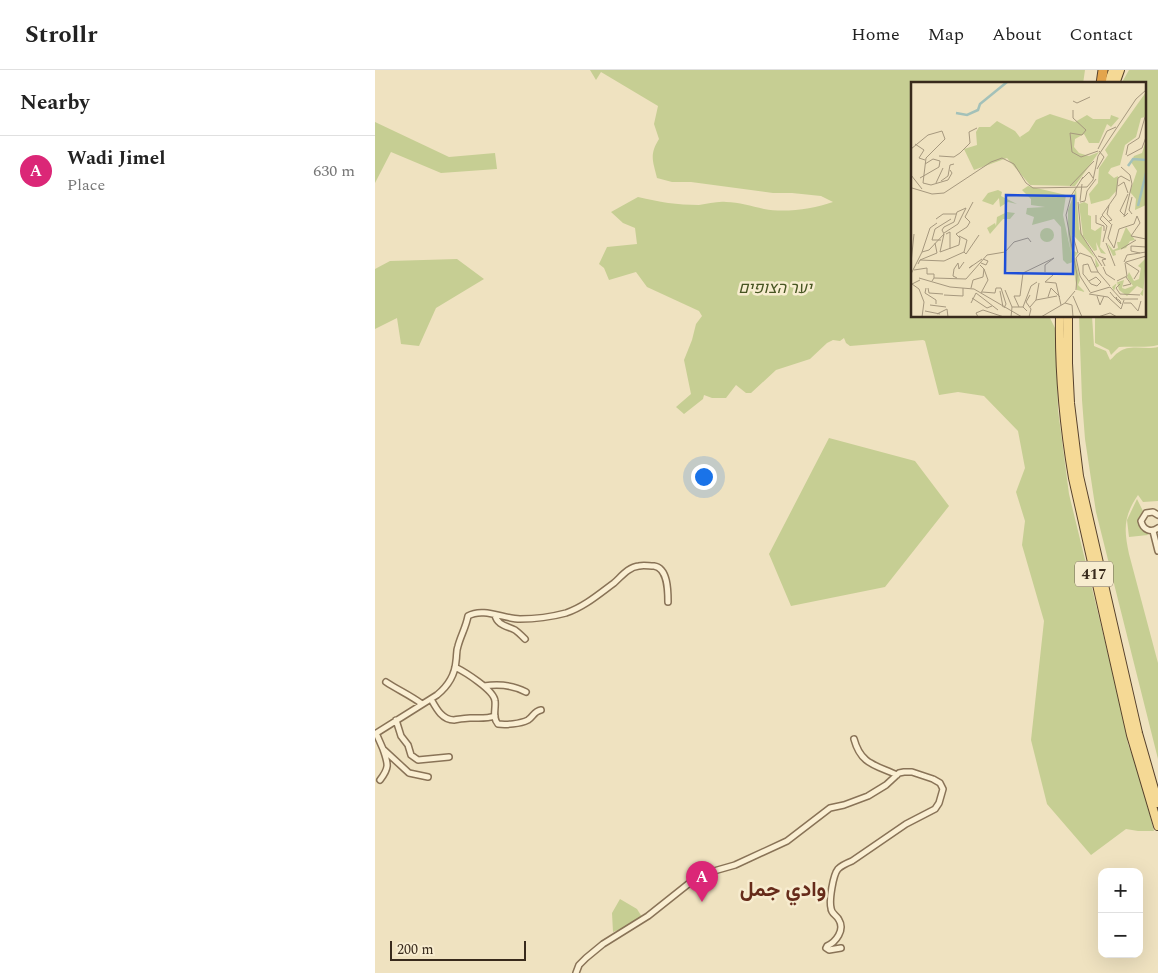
<!DOCTYPE html>
<html lang="en">
<head>
<meta charset="utf-8">
<style>
	:root { --surface:#fff; --page:#f6f6f6; --text:#222; --muted:#767676; --line:#e0e0e0; --accent:#db2777 }
	body { margin:0; font-family:Spectral,Vazirmatn,Heebo,serif; background:var(--page); color:var(--text) }
	.controls { position:absolute; right:15px; bottom:15px; display:grid; overflow:hidden; border-radius:10px; box-shadow:0 5px 20px #0002 }
	.controls button { width:45px; height:45px; display:grid; place-items:center; padding:0; border:0; border-bottom:1px solid var(--line); background:var(--surface); color:var(--text); font:25px sans-serif }
	.scale { position:absolute; left:15px; bottom:12px; width:136px; box-sizing:border-box; padding-left:5px; border:2px solid #382a1c; border-top:0; font-size:14px; line-height:18px; white-space:nowrap; color:#382a1c; -webkit-text-stroke:4px #f7eccf; paint-order:stroke }
	.you { position:absolute; left:328px; top:406px; width:18px; height:18px; margin:-12px; border:4px solid #fff; border-radius:50%; background:#1a73e8; box-shadow:0 0 0 8px #1a73e833 }
	.badge { display:grid; place-items:center; width:32px; height:32px; border-radius:50%; background:var(--accent); color:#fff; font-size:16px; font-weight:700 }
	.pin { position:absolute; translate:-50% -41px; filter:drop-shadow(0 1px 2px #0008) }
	.pin::after { content:''; position:absolute; top:26px; width:18px; height:15px; background:inherit; clip-path:polygon(0 0,100% 0,50% 100%) }
	.list { margin:0; padding:0; list-style:none }
	h2 { display:flex; justify-content:space-between; align-items:center; height:65px; margin:0; padding:0 20px; font-size:21px }
	h2 small { font-size:16px; font-weight:400; color:var(--muted) }
	.list li { display:grid; grid-template-columns:32px 1fr auto; gap:15px; align-items:center; box-sizing:border-box; height:70px; padding:0 20px; border-top:1px solid var(--line) }
	.list b { display:block; font-size:19px; white-space:nowrap }
	.list p { margin:0; font-size:16px; white-space:nowrap; color:var(--muted) }
	.list em { font-size:16px; font-style:normal; color:var(--muted) }
	.map { position:relative; flex:none; width:783px; height:903px; overflow:hidden }
	header { display:flex; align-items:center; gap:30px; box-sizing:border-box; height:70px; padding:0 25px; background:var(--surface); border-bottom:1px solid var(--line) }
	header strong { font-size:24px }
	nav { display:flex; gap:28px; margin-inline-start:auto; font-size:18px }
	main { display:flex }
	aside { flex:1; background:var(--surface) }
	.map>svg:first-child { display:block }
	.green { fill:#c6ce93 }
	.lines { fill:none; stroke-linecap:round; stroke-linejoin:round }
	.street-casing { stroke:#897357; stroke-width:8 }
	.primary-casing { stroke:#56412c; stroke-width:10 }
	.highway-casing { stroke:#56412c; stroke-width:11 }
	.street { stroke:#faefd3; stroke-width:5 }
	.primary { stroke:#f5d995; stroke-width:8 }
	.highway { stroke:#e3a44c; stroke-width:9 }
	.labels { text-anchor:middle; stroke-width:5; stroke-linejoin:round; paint-order:stroke }
	.shield { fill:#f7eccf; stroke:#716452; stroke-width:1 }
	.shield-label { font-size:15px; font-weight:bold; fill:#382a1c }
	.park-label { font-size:16px; font-style:italic; fill:#475522; stroke:#f7eccf }
	.district-label { font-size:21px; font-weight:bold; fill:#662b1a; stroke:#f7eccf }
	.inset-river { fill:none; stroke:#a3c1b9; stroke-width:2.5 }
	.inset-road { fill:none; stroke:#a6987e; stroke-width:1 }
	.view { fill:#1d4ed8; fill-opacity:0.15; stroke:#1d4ed8; stroke-width:2.5 }
	.inset-edge { fill:none; stroke:#382a1c; stroke-width:2.5 }
</style>
</head>
<body>
<header>
<strong>Strollr</strong>
<nav><a>Home</a><a>Map</a><a>About</a><a>Contact</a></nav>
</header>
<main>
<aside>
<h2>Nearby<small></small></h2>
<ul class="list">
<li><span class="badge">A</span><div><b>Wadi Jimel</b><p>Place</p></div><em>630 m</em></li>
</ul>
</aside>
<div class="map">
<svg width="783" height="903" viewBox="0 0 783 903">
	<rect width="100%" height="100%" fill="#efe2c0"/>
	<path class="green" d="M215,0H710L708,14H537V246H674L681,260L683,340L694,424L744,629L753,674L764,704L779,761H763L751,759L716,785L672,734L656,670L669,551L647,475L650,451L641,422L650,398L643,361L609,326L583,322L564,325L550,271L548,270L475,276L471,273L469,268L465,271L458,270L452,273L435,289L401,300L376,323H371L361,315L351,328H337L329,325L328,329L309,344L301,337L316,324L309,290L317,270L321,254L327,246L324,241L272,217L261,202L234,210L229,198L224,194L232,177L262,174L260,158L248,153L236,142L263,127C284,132 302,135 324,135C333,134 342,131 351,132C364,132 376,136 389,139C410,143 438,139 458,132L446,126L417,123H398L316,112H297L282,108C278,91 274,85 284,69L279,54L283,36L226,2L221,10Z
		M754,0H783V275C772,278 757,276 744,277L736,285L734,280L720,273V246H769V14H746Z
		M0,52L74,87L120,83L122,99L66,103L16,82L0,113Z
		M82,189L109,209L61,238L44,276L26,274L22,248L0,259V199L15,191Z
		M704,246H717L719,276L731,281L735,290C738,288 740,284 744,282C754,274 771,280 783,277V431L768,432L763,425C748,447 749,460 754,484L783,593V689L721,442L710,369L707,330Z
		M454,368L540,391L574,436L510,517L416,536L394,484Z
		M762,429L768,441C762,449 763,458 772,462L773,465L754,467L752,450Z
		M245,829L262,839L267,847L249,858L238,862L237,843Z"/>
	<g class="lines">
		<defs>
			<path id="street" d="M783,445L778,442L771,443L766,451C768,460 776,463 783,458
				M778,461L783,481
				M120,545C122,555 132,556 140,560C143,562 147,566 150,569
				M80,597C90,602 119,620 120,631C121,639 117,647 123,654C131,655 145,654 153,650C158,647 159,641 166,640
				M11,612C23,620 35,625 47,634
				M109,616C123,614 138,615 151,622
				M56,629C61,638 67,650 79,650C85,649 90,648 95,648C105,648 111,649 120,646
				M21,650L26,666L33,675L36,685L43,690L74,687
				M1,663L8,679L34,703L53,707
				M0,664L62,625C73,616 80,605 81,591C82,586 81,581 83,576C86,565 91,557 93,546C108,537 129,549 145,549C160,549 176,547 191,543C209,537 224,524 239,513C246,507 253,497 264,496C268,495 274,496 279,496C293,498 293,521 293,532
				M479,669C486,695 501,695 522,705
				M5,710C15,697 13,694 8,679
				M201,903L204,895L211,888L228,874L273,846L317,811L332,803L360,795L412,771L455,738L469,735L493,726L511,715L524,703L529,702H537L558,709L565,713L568,719L564,733L560,739L531,754L477,791C472,793 467,795 463,799C458,805 454,830 456,838C456,844 462,845 464,850C470,860 461,872 452,876L451,878L454,880L466,878"/>
			<path id="primary" d="M733,14L738,0
				M740,14L745,0
				M685,246C684,301 689,355 698,408L756,665L783,756
				M693,246V293L695,333L704,406L763,663L783,733"/>
			<path id="highway" d="M726,14L728,0"/>
		</defs>
		<use href="#street" class="street-casing"/>
		<use href="#primary" class="primary-casing"/>
		<use href="#highway" class="highway-casing"/>
		<use href="#street" class="street"/>
		<use href="#primary" class="primary"/>
		<use href="#highway" class="highway"/>
	</g>
	<g class="labels">
		<rect class="shield" x="700" y="491.5" width="38" height="25" rx="4"/>
		<g class="shield-label">
			<text x="719" y="509">417</text>
		</g>
		<g class="park-label">
			<text x="400" y="223">יער הצופים</text>
		</g>
		<g class="district-label">
			<text x="408" y="826">وادي جمل</text>
		</g>
	</g>
	<g transform="translate(536 12)">
		<rect width="235" height="235" fill="#efe2c0"/>
		<path d="M235,10L234,35L230,36L225,55L214,63L209,83L200,86L197,91L203,96L207,94L206,108L198,117L180,122L178,112L187,101L188,86L197,73L194,68ZM139,32L164,40L176,33L182,37H199L200,33L208,36L200,45L196,42L188,61H178L173,52L164,57L163,65L168,71L178,74L188,70L164,104L119,103L96,76L63,88L53,67L66,63L65,50L68,45H79L86,39L104,49L111,58L109,55L118,49L125,38ZM235,58V123L224,128L225,117L219,110L226,89L220,80L223,74L231,71ZM117,104L155,113L152,133L162,180L156,182L152,178L150,145L143,137L121,143L123,135L115,132L116,126L134,125L120,123V117L111,108ZM165,107L168,147L188,183V184L185,186L184,176L161,152L163,169L167,171L164,175L169,198L167,203L174,210L166,208L157,152V128ZM87,108L91,110L90,114L106,122L97,120L89,125L88,116L82,123L71,119L77,111ZM173,120L177,122V133L180,134V147L184,149L191,144L189,165L195,172L190,171L185,160L186,168L183,169L172,154L168,122ZM96,130L104,131L99,137H92L79,152L76,146L84,141L85,144L86,135ZM215,145L224,158L219,159L215,166L204,169L205,173L202,174L196,161L202,168L207,166L206,160H209ZM129 153a7 7 0 1 1 14 0a7 7 0 1 1-14 0ZM235,176L232,214L229,212L232,207L226,204L216,214L208,208L206,200L203,209L201,205L207,200L213,198L211,206L214,207L222,204L216,195L218,190L223,199L228,197L230,186L227,184Z" fill="#c6ce93"/>
		<path class="inset-river" d="M45,31L56,33L67,28L69,22L96,0M217,84L222,77L235,78M227,124L235,91"/>
		<path class="inset-road" d="M162,19L166,21L179,15M162,28V36L175,48L171,53L159,51L161,70L170,75L187,69M4,62L13,68L8,76L14,78M0,67L17,53L31,49L34,57L15,76L12,101L20,103L37,98L41,91L39,88M187,67L196,49L205,45M215,73L217,63L228,56L234,35M28,74L43,75L49,71L59,61L58,50L66,46M216,74L231,66L235,55M210,85L219,93L221,102L213,135M186,87L193,75L188,69M0,93L11,107M9,96L28,85L29,79L22,77L14,82M171,97L178,90L182,96M30,99L37,94L39,83L43,82M25,101L32,86M159,104L183,79M207,104L213,100L217,111M1,106L21,112L33,111L80,80L91,76L103,82L115,101L122,106L176,105L182,98L187,74L225,17L235,8M217,112L209,129L214,134L217,131M221,115L218,128L221,132M169,119L171,102M167,120L170,152L191,184M169,120L174,119L176,109L185,97M198,123L196,132L201,138L198,139M185,133V141L193,144V149M191,134L189,137L196,144L192,160M226,134L229,141L220,154L235,157M25,137L32,132H45M200,142L191,133L205,113L207,96L210,94L219,99M201,142L197,156L203,166L208,147L223,142L226,134M33,151L47,142L55,126L46,130L43,140L33,145L31,148L33,152M33,152L29,170L48,163L49,156L45,152M35,152L39,150V167M45,152L56,145L59,140L54,135L62,120M48,154L56,158L53,170L55,172L68,153M162,154L167,171M30,158H21L24,147L40,137M195,161L204,184M210,167L225,158M11,170L19,146L26,141M229,171L220,169V164L235,165M187,174L195,177L191,178L194,184M9,178L26,171L24,161M213,180L216,173L235,170M214,180L228,189L223,197M215,180L235,174M0,181L3,152M70,181L75,183L77,179L72,177M7,182L9,178L33,179L53,170M62,183L58,186L71,177M192,185L195,192L204,198M3,188L16,186V192H23V196M134,190V183L143,176M0,192L11,170L18,168L33,152M142,193L134,200L145,201L150,223M8,196L39,205L63,207L111,235M46,196L42,194L43,187L47,181L48,187L53,180M9,198L1,202L8,207L13,220L11,235M21,199L23,196L55,197L76,173L94,170L103,160L117,156L120,160M178,199L185,195L190,200L186,204L180,202L173,193L172,192V183L177,182L180,190H187M206,199L216,194L214,181M209,202L205,206L209,212L229,213M212,204L220,202L215,195M199,205L210,217H227M15,206L14,211L25,218V222M17,206L18,211L32,212M60,206L62,198L72,195L73,187L69,183M94,208L101,225M165,208L166,193L155,133L160,114L172,95M89,209L92,225M71,210L84,211L85,206H90L95,222L93,226M179,210L169,194L165,176L169,171L180,175L187,190L199,204M199,210L203,215L204,216H205L206,217L208,218L209,219L210,222L205,217V216L206,215M70,211L77,198L73,187M179,211L199,205M178,212L197,215L210,227L213,218M33,213L52,214V206M162,214L171,235M186,214L189,223L193,214M137,215L140,206L149,215M61,216L76,226L81,224M125,218L146,214M60,221L65,211L87,228M154,221L161,223L162,235M213,221H220L227,229L230,219M19,223L35,225M108,225L103,214H109L112,191L143,176M112,225L120,204L126,200M119,225L125,218L128,201M14,229L29,232M26,232L36,227L37,235M67,235L65,231L72,228L93,235M100,235L101,225H112L116,229M118,235L120,227L115,220L119,213M130,235L154,221L164,209M187,235L199,231L206,235"/>
		<path class="view" d="M95,113L163,114L162,192L94,191Z"/>
		<rect width="235" height="235" class="inset-edge"/>
	</g>
</svg>
<div class="controls">
<button>+</button>
<button>−</button>
</div>
<div class="scale">200 m</div>
<div class="you"></div>
<div class="pin badge" style="left:327px;top:832px">A</div>
</div>
</main>
</body>
</html>
